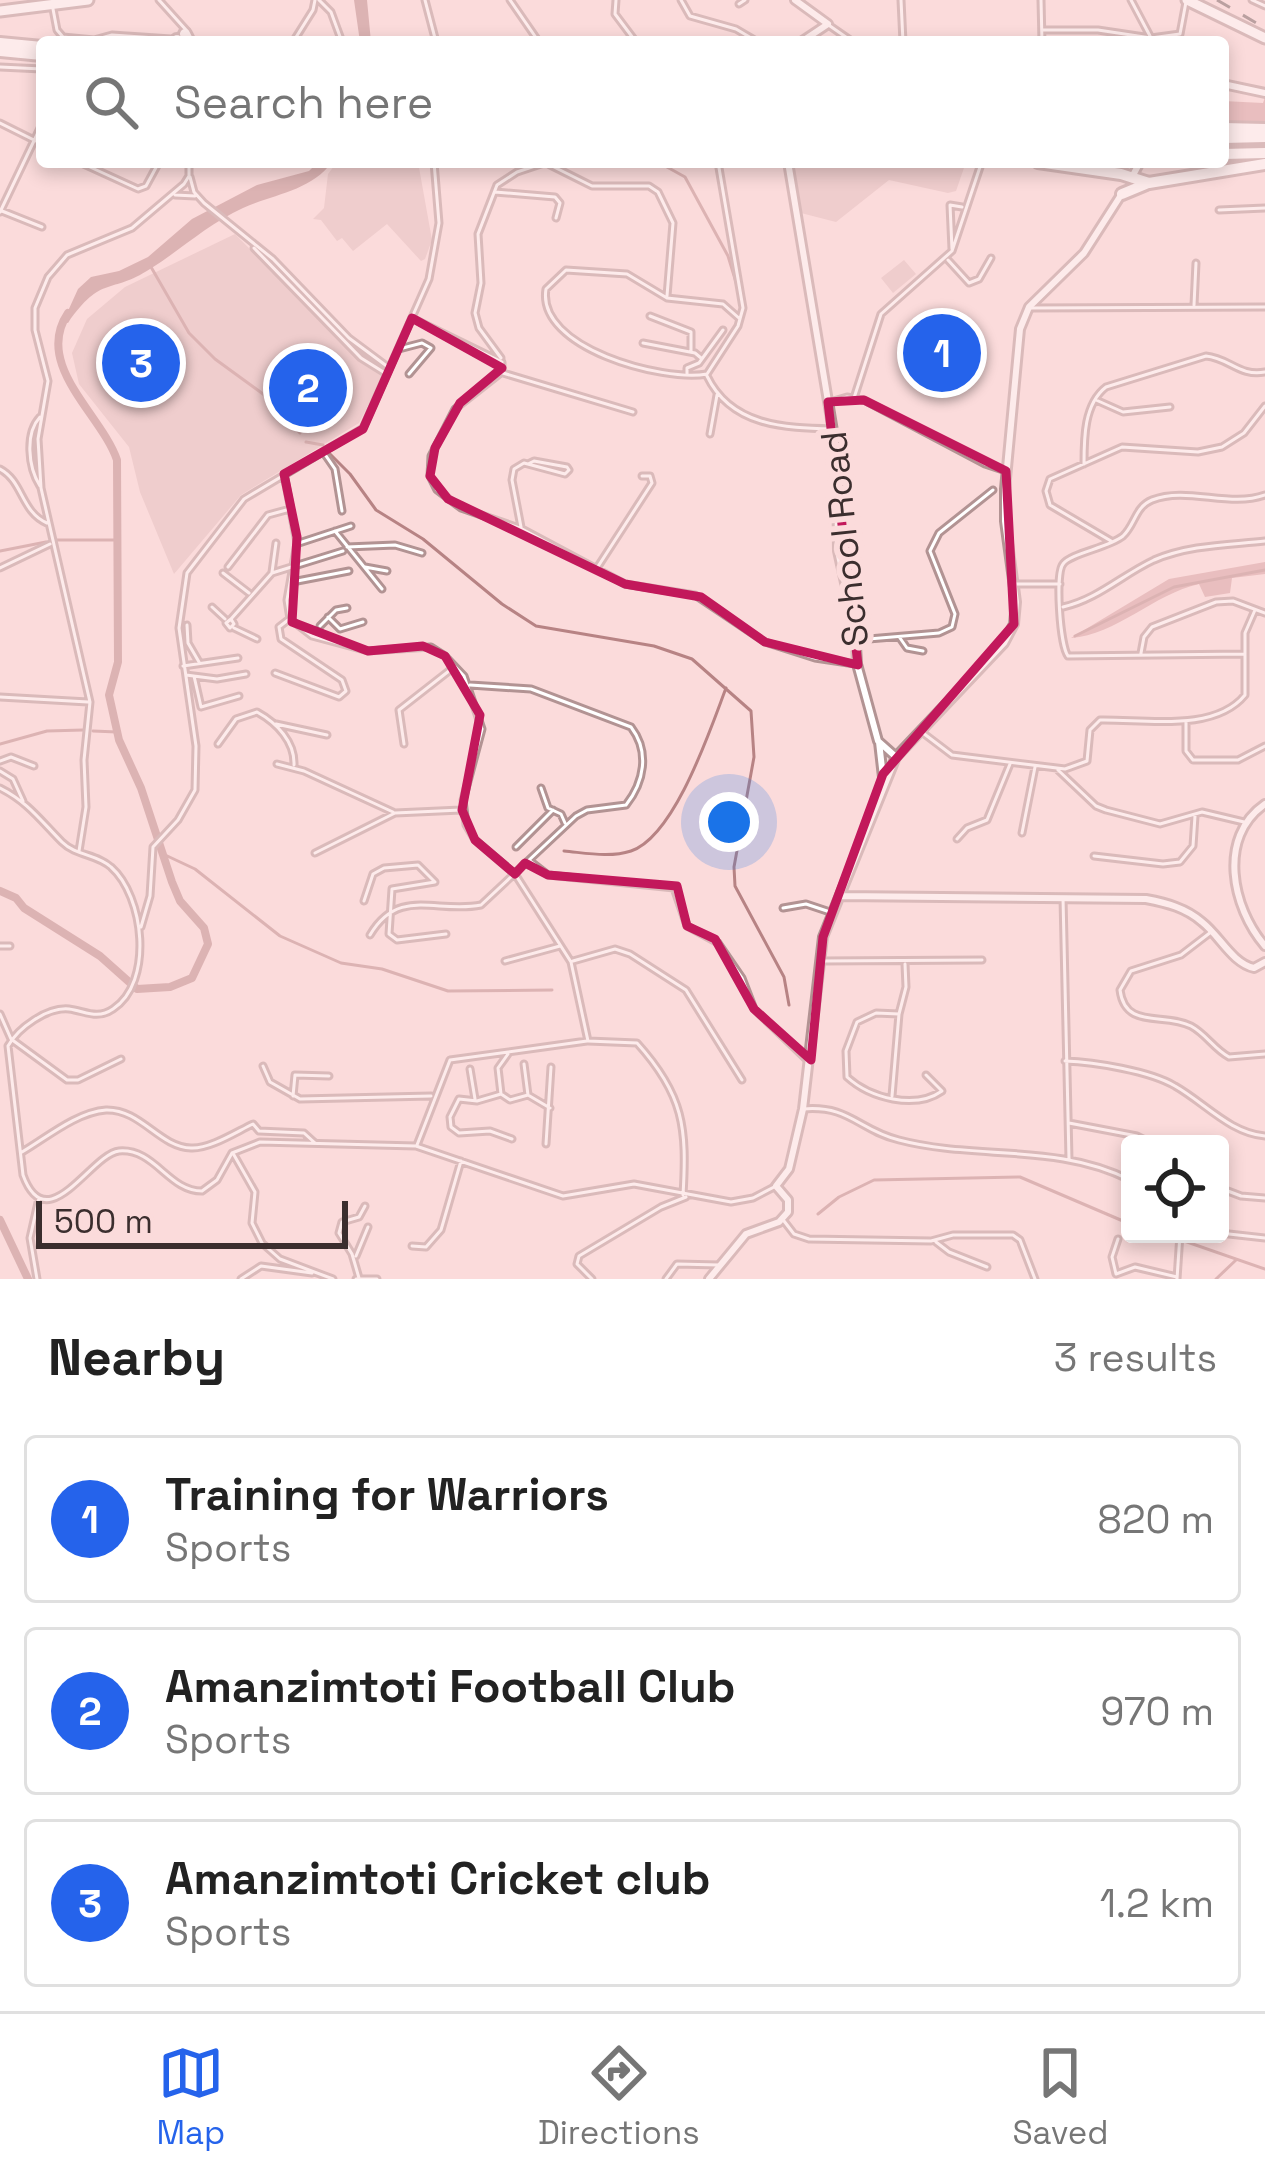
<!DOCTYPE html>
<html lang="en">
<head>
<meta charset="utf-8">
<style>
	:root { --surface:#fff; --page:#f2f2f2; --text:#222; --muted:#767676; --line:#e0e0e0; --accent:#2563eb }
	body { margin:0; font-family:"Space Grotesk",sans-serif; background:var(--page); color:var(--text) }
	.controls { position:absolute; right:36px; bottom:36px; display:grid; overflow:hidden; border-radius:12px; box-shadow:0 6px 18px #0003 }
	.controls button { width:108px; height:108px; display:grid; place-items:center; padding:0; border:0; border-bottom:3px solid var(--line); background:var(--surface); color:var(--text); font:60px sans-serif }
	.scale { position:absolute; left:36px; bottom:30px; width:312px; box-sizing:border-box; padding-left:12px; border:6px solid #3b2e2e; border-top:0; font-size:33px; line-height:42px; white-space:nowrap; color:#3b2e2e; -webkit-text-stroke:9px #fbdbdb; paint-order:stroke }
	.you { position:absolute; left:729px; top:822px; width:42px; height:42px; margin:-30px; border:9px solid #fff; border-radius:50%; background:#1a73e8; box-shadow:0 0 0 18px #1a73e833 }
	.badge { display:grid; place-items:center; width:78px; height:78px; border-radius:50%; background:var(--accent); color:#fff; font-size:39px; font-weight:700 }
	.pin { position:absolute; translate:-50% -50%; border:6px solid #fff; box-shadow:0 3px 12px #0006 }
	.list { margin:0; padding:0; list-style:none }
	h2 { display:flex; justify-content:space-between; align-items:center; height:156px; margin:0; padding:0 48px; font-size:51px }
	h2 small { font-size:39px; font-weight:400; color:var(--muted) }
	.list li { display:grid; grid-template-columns:78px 1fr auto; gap:36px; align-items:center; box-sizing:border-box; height:168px; margin:0 24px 24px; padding:0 24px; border:3px solid var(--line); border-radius:12px }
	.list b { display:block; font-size:45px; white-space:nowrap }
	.list p { margin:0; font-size:39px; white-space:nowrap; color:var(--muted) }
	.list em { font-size:39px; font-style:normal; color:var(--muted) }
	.icon { flex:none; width:66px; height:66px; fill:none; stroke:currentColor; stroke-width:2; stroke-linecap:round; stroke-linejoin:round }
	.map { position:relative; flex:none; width:1265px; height:1279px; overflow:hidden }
	.search { position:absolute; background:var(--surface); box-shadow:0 6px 18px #0003; left:36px; right:36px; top:36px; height:132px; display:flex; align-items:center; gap:30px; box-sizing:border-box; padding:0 42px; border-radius:12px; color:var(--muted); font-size:45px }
	.sheet { height:732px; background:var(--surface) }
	nav { display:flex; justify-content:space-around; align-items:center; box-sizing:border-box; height:168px; border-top:3px solid var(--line); background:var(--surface); font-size:33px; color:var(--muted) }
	nav a { display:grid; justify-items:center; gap:6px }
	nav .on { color:var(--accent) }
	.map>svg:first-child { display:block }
	.green { fill:#e0bcbc }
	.forest { fill:#d29c9d }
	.water { fill:#b78384 }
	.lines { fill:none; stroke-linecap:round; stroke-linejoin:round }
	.stream { stroke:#b78384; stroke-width:3 }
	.river { stroke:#b78384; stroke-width:8 }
	.street-casing { stroke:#b29393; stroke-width:9 }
	.secondary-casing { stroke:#b29393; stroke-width:12 }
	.primary-casing { stroke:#b29393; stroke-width:15 }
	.highway-casing { stroke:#b29393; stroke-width:16 }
	.street { stroke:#fff; stroke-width:3 }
	.secondary { stroke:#fff; stroke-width:6 }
	.primary { stroke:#fff; stroke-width:9 }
	.highway { stroke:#fff; stroke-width:10 }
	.rail { stroke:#6a5959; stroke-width:3; stroke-dasharray:15 15; stroke-linecap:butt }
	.marked { fill:none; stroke:#c2185b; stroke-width:9; stroke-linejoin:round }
	.labels { text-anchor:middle; stroke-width:12; stroke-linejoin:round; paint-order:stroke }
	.street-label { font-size:36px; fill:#3b2e2e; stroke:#fbdbdb }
</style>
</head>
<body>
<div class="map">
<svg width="1265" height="1279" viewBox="0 0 1265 1279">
	<rect width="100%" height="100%" fill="#fbdbdb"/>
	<path class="green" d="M337,162H418L432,240L425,259L421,261L387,224L353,251L342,238L337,241L321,220L313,219L324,208L328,174Z
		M793,162H966L956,191L948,193L889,180L836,222L801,213Z
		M235,234L351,352L383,376L359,423L241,495L174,574L140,492L129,447L79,384L72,353L87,319L125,287Z
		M904,260L916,274L893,293L881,278Z"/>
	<path class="forest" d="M1265,97V125L1223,123V101L1263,103Z
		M1265,562V574L1232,578L1230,593L1205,597L1199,584C1154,594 1116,635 1071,638L1169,579Z"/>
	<path class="water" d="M354,0H367L371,42H360Z
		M318,162H332C311,191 274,194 243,208C208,224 182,249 150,269C110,295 102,274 68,323L63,322L78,289L91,277L119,271L148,257L192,219L257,185L309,171Z"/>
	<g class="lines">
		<path class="stream" d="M658,162L685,177L728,256L739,292
			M151,267L189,333L215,359L263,394L300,433
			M306,442L323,445
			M329,453L350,474L376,510L423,539L502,604L536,626L654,646L692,659L751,711L754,757L734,867L735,886L784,977L789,1005
			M56,540H118
			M0,551L46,542
			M1075,636L1174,587L1265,570
			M93,731L117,732
			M0,744L47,731L83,730
			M564,851C586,853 610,858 631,851C675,836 710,730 726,688
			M163,854L195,869L280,936L341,963L382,969L448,991L552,990
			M818,1214L839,1197L874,1180L1020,1177L1130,1224
			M1164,1234L1265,1269
			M1216,1279L1236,1260"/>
		<path class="river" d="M0,891L16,898L24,908L100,956L137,989L170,987L192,978L208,944L204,928L180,901L172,882L141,788L119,740L109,695L118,662L117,460C102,415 33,365 68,313
			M0,1220L28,1279"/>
		<defs>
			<path id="street" d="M159,0L187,31
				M319,0L331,12L342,42
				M425,0L436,42
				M510,0L539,42
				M616,0L615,14L636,42
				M681,0L690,16L736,29L758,42
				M901,0L903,42
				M1041,0L1042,42
				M1131,0L1150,36
				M1252,0L1265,6
				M739,4L745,0
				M53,9L57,30L63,37L94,40L112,35L171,39
				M830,26L853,42
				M1042,30H1098L1151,38L1180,34L1186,2
				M293,42L313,10L315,0
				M0,67L42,69
				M0,123L42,144
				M79,162L138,189L146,186L159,162
				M550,165L592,186H649L658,192L673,223L667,296
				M190,177L194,192L204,203L273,259L349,338L388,367
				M495,192L555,197L560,203L556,218
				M175,195L195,196
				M1219,210L1265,208
				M2,211L42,227
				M0,212L42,124
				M254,248L361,358L385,373
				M952,249L950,205L962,207
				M948,260L969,283L979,279L991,258
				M1194,305L1196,263
				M1031,308L1265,307
				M650,316L691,332V352
				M414,319L502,362V372L455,409L431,456L430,476L437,490L461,508L522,529L625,584L695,595L765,642L815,658L855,664
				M643,343L695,353L701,358
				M399,349L422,343L431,348L409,374
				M501,358L479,328L475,313L481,283L478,234L497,185L517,172L547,162
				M503,373L633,412
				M707,374C663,382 536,348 546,289L566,270L627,274L667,298L723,304L740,319
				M707,374L738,326L743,308L718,162
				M687,375V368L699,363L723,330
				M707,376C731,426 784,428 833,429
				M854,398L881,314L952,251L981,164
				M1096,400L1123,412L1170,407
				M830,402L847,397L864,400L985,464L1006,471
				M710,434L717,395
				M324,453L335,469L342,511
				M1084,464C1084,438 1084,404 1106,387L1206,356C1229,358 1240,377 1265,372
				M0,469C23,481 21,512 47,523
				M284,474L297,543L287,600L290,619L312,636L368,651L431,647L445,656L464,676L482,729L463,800L466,825L475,840L515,874L571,962L588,1041L637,1043C684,1095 687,1128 683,1195
				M40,486C28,467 25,433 40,417
				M521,527L512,480L514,469L524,463L565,474L569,470L567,467L534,461L528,464
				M335,531L382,589
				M1111,541L1050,505L1046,491L1050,479L1122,447L1198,452L1222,447L1244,433L1265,406
				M299,543L351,526
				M347,547L395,545L422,553
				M228,567L268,515L290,509
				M365,567L387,571
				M0,568L50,544
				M597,568L652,483L650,476H642
				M272,572L276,543
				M223,573L249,593
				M292,582L349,571
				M1016,584H1060
				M212,607L225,619
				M1063,607C1098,599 1122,575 1154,560C1189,545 1227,545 1265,541
				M328,617L340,629L363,622
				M231,619L272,573L343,551
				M231,619L234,624L230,628L226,623Z
				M187,625L188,643L199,662
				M320,626L336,610L347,608
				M234,628L257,639
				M900,638L907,648L923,651
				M857,640L939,633L952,627L955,614L930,551L939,533L993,490
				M1141,653L1144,637L1152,627L1216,602L1233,601L1265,613
				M1245,654L1068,656C1060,645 1055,574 1063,564C1071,553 1108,548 1123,536C1135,525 1135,507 1152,500C1187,486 1229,508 1265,495
				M183,666L238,658
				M275,673L339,697L346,691L342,680L281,639L279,627L288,620
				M186,675L217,679L246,674
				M194,676L201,707L239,696
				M0,697L88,702
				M1186,721V751L1193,760H1238L1265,746
				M276,724L327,735
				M923,733L952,755L1065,769L1087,761L1090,730L1100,720C1144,719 1214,733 1245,695V633L1255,610
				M218,744L236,719L257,712C277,723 295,742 294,765
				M404,744L399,710L454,667
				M0,761L11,757L34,766
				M277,764L304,771L393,812
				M1058,770L1096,806L1106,810L1160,824L1202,812L1244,822
				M0,771L13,779L23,801
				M0,788C28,802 41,821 62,842C76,856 97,854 111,867C144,896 154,982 113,1009C97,1020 85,1011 69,1009C47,1007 18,1028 8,1046L23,1175C47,1241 91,1154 119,1151C155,1148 168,1191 202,1191L217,1180L232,1153L260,1142L416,1146L563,1196L634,1184L731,1202L753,1198L774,1187
				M541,788L548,808L561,814L565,823
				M1022,833L1035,767
				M957,839L967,828L987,820L1010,764
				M516,847L553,810
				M79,851L86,807L84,760L90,702L41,488L38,439L48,381L35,330V308L48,277L67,255L132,228L184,184L189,176V162
				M315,853L395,813L461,810
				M1094,856L1163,864L1180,862L1193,846L1195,816
				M530,861L548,875L674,888L687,926L718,943L742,978L754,1009L805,1058
				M1063,898L1069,1159
				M364,901L373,874L384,868L418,865L435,882L392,889L389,934L397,940L446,934
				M783,908L806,904L830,912
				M141,927L150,896L153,847L178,820L195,790L196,746L179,628L187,573L244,499L363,428L429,279L439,223L434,162
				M1211,932L1181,955L1131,971L1120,990C1125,1030 1164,1012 1191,1026C1206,1034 1214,1049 1229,1057L1265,1054
				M370,935C399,886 437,914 481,905L576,816L587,810L626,805C644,782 650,752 631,727L531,689L470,685
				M0,946H10
				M505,961L560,946
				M573,961L615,949L630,954L686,990L742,1080
				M822,961L982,960
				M0,1014L11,1039L67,1080H78L121,1059
				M899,1014L876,1013L857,1022L846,1051L847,1077C870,1098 915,1110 942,1091L926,1075
				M508,1054L498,1068L501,1094L510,1100L528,1095
				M1065,1061C1094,1062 1150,1071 1175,1086C1205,1103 1230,1133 1265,1136
				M524,1064L528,1095L550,1108
				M263,1066L270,1082L300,1099L431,1096
				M470,1069L475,1099
				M501,1094L477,1101L459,1099L450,1117L451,1127L459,1133L490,1131L512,1139
				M293,1096L295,1075L329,1076
				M892,1096L899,1014L906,987L905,964
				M803,1109C850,1105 858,1130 899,1140C975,1160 1058,1143 1130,1180
				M1069,1123L1137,1136L1153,1144
				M546,1144L551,1067
				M417,1145L450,1060L587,1041
				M22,1152C46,1138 77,1112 106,1110C141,1109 159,1147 191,1148C210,1149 236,1132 253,1124L259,1131L304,1133L315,1143
				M234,1155L255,1192L252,1223L262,1243L280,1259L333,1279
				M1220,1188L1241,1196L1265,1198
				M784,1221L794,1234L809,1239L931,1241L953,1235H1013L1020,1240L1035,1279
				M1220,1233L1265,1238
				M1118,1239L1112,1257L1116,1274L1135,1267L1177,1277
				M936,1242L949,1252L987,1267
				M412,1246L426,1247L441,1230L461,1161
				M356,1256L368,1227
				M359,1278L352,1254L339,1233L342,1222L359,1217L365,1206
				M37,1279L30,1238L39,1198
				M241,1279L261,1266L312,1273
				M356,1279H377
				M592,1279L577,1264L579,1256L661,1207L686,1197
				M666,1279L677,1264L719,1265
				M1177,1279L1180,1234"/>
			<path id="secondary" d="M795,0L828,24L801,42
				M1223,84L1265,93
				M1131,179L1140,162
				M879,742L883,777
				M896,757L1004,643L1014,624L1016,602L1005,521V489L1020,329L1029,307L1084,253L1121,195
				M1265,804C1217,837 1232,908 1265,946
				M840,896L1146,899C1167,903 1186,908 1202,922C1220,936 1232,963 1254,968L1265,962
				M709,1279L746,1234L779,1222L788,1212V1200L776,1186L789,1169L803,1109L823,937L896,757L878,741L857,664L855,628L838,551L837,455L788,162"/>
			<path id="primary" d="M1187,0L1265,38
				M0,11L88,0"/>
			<path id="highway" d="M185,34L189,42
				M177,40V42
				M0,43L42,47
				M0,51L42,55
				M1223,128L1265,129
				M1223,138L1265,137
				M1223,154L1265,153
				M1038,162L1121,174L1149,183L1265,164
				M1122,194L1146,184"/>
		</defs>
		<use href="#street" class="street-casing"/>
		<use href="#secondary" class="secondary-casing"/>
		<use href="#primary" class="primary-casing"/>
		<use href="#highway" class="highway-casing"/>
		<use href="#street" class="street"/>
		<use href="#secondary" class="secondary"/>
		<use href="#primary" class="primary"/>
		<use href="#highway" class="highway"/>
		<path class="rail" d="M1217,0L1265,28"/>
	</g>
	<path d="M0 0H1265V1279H0ZM412,318L502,368L460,403L435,448L430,476L448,499L625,584L701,597L765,642L858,665L828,402L864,400L1006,471L1014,624L883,774L823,937L811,1060L754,1009L715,939L687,926L677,886L548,875L525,863L515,874L475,840L462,810L480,715L445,656L423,646L368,651L292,622L297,537L284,474L363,429Z" fill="#fbdbdb" fill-opacity=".55" fill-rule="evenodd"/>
	<path class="marked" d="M412,318L502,368L460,403L435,448L430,476L448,499L625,584L701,597L765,642L858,665L828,402L864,400L1006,471L1014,624L883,774L823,937L811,1060L754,1009L715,939L687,926L677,886L548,875L525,863L515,874L475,840L462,810L480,715L445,656L423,646L368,651L292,622L297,537L284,474L363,429Z"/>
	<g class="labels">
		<g class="street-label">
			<text transform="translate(844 539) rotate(-96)" y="13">School Road</text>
		</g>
	</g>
</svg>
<div class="controls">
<button><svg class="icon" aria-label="locate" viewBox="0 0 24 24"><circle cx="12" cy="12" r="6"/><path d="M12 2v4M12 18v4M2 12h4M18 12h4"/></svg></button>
</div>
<div class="scale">500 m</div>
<div class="you"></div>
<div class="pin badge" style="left:942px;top:353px">1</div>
<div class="pin badge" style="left:308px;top:388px">2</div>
<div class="pin badge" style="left:141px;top:363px">3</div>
<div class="search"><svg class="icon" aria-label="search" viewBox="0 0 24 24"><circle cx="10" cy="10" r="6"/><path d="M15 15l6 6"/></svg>Search here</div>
</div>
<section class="sheet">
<h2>Nearby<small>3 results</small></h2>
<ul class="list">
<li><span class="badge">1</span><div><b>Training for Warriors</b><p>Sports</p></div><em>820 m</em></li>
<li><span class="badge">2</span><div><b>Amanzimtoti Football Club</b><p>Sports</p></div><em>970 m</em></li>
<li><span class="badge">3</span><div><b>Amanzimtoti Cricket club</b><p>Sports</p></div><em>1.2 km</em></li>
</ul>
</section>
<nav>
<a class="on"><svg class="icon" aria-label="map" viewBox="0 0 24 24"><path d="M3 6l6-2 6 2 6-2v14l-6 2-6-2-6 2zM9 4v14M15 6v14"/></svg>Map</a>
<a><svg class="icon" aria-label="directions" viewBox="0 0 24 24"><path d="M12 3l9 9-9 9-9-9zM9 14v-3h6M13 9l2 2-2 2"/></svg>Directions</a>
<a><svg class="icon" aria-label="saved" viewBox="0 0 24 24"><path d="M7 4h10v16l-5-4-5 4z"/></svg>Saved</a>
</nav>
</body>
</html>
